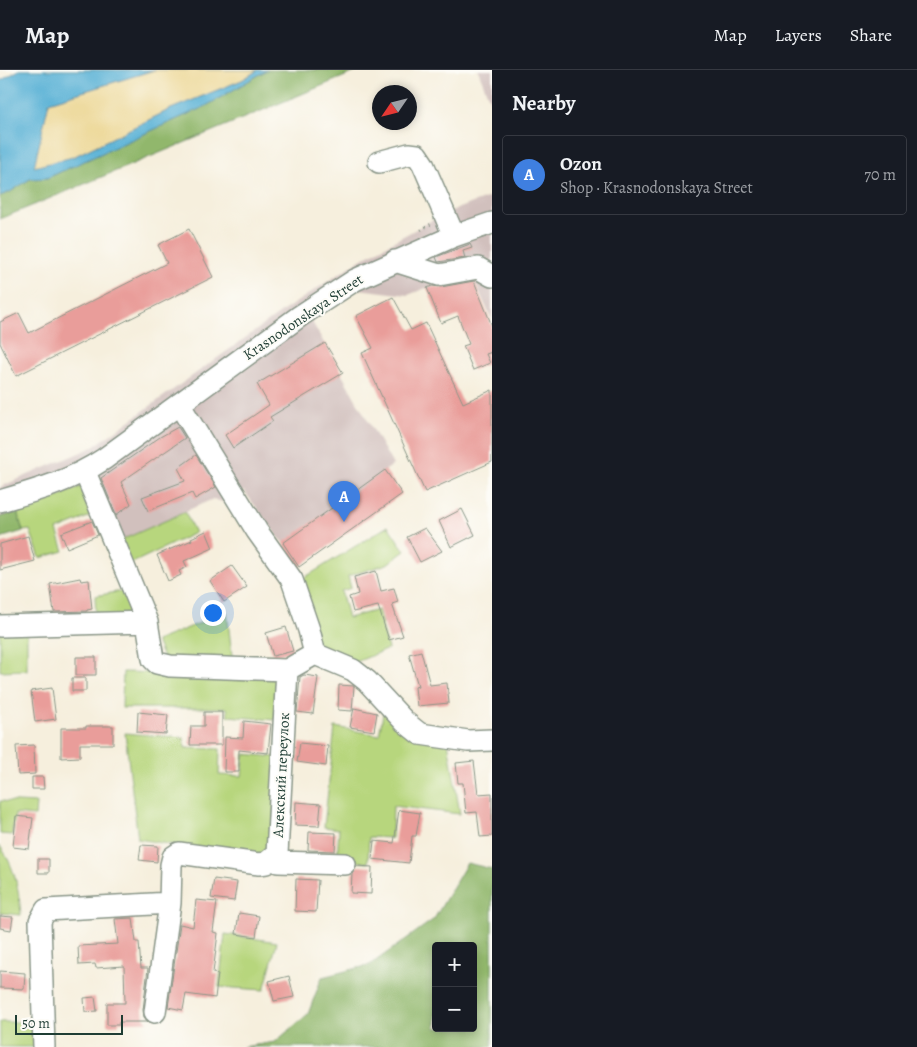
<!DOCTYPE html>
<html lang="en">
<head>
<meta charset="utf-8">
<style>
	:root { --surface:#171b24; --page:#242831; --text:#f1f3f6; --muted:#9ea1a6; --line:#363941; --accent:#1a73e8 }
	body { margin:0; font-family:Alegreya,serif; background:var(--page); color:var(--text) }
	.controls { position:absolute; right:15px; bottom:15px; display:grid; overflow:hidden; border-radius:5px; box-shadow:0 2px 8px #0003 }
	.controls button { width:45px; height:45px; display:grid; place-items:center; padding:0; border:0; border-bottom:1px solid var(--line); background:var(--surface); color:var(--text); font:25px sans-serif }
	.compass { position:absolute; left:372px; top:15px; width:45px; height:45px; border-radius:50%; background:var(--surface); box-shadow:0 2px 8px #0003; rotate:235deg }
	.scale { position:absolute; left:15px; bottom:12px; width:108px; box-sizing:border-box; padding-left:5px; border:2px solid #1f3d34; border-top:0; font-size:14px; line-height:18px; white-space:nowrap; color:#1f3d34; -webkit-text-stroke:4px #fdfcf7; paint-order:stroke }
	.you { position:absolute; left:212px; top:542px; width:18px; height:18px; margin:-12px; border:4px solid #fff; border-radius:50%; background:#1a73e8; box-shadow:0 0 0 8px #1a73e833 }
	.badge { display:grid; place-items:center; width:32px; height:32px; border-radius:50%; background:var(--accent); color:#fff; font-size:16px; font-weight:700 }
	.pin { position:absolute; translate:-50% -41px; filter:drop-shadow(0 1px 2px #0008) }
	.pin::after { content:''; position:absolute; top:26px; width:18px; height:15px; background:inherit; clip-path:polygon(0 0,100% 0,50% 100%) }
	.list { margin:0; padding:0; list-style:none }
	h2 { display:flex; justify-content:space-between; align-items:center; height:65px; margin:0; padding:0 20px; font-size:21px }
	h2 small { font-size:16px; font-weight:400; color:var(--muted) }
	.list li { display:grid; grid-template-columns:32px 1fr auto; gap:15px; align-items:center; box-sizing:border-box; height:80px; margin:0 10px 10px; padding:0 10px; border:1px solid var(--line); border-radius:5px }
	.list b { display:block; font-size:19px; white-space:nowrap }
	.list p { margin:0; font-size:16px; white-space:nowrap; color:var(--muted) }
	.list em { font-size:16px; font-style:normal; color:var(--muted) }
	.map { position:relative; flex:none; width:492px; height:977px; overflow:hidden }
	header { display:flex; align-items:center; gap:30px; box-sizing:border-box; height:70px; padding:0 25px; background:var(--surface); border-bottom:1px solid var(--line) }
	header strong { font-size:24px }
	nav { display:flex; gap:28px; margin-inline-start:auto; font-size:18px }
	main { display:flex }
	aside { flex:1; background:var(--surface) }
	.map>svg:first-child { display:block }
	.industrial { fill:#d1c0bd }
	.green { fill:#b7d67d; stroke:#6b8a58 }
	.forest { fill:#91b76c; stroke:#587a50; fill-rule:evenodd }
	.sand { fill:#eeda9e; stroke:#868c69 }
	.water { fill:#58b1d5; stroke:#3c7784 }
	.building { fill:#e99d9a }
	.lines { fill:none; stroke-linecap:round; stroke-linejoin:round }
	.minor-casing { stroke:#8a9688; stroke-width:24 }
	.path { stroke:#8a9688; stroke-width:2.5; stroke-dasharray:1 4; stroke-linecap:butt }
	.minor { stroke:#fff; stroke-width:21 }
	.labels { text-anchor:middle; stroke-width:4; stroke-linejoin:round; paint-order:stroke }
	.street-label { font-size:15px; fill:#1f3d34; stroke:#fdfcf7 }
</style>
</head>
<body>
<header>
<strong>Map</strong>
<nav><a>Map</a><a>Layers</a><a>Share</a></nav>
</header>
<main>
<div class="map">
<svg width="492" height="977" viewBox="0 0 492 977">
	<rect width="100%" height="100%" fill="#fdfcf7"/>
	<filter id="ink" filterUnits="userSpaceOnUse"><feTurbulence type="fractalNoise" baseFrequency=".02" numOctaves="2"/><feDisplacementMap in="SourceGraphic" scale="10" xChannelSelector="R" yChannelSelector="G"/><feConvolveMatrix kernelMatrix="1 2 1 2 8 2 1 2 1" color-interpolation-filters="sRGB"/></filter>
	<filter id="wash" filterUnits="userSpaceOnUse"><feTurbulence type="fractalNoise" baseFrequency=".0096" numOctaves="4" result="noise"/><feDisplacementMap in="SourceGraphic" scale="20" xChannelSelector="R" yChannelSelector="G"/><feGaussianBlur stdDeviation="1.12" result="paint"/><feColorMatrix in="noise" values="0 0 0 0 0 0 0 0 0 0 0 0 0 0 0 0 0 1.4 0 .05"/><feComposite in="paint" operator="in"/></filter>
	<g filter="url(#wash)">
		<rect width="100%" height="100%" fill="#f6efdd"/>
		<path class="industrial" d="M478,0H492V36Z
			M492,126V250L470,201L408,225L358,219L311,250L393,395L283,473L244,421L222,432L213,429L117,472L100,408L47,432L0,447V417L93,377L283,241L360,190L445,143Z"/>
		<path class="green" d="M82,416L95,444L57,460L64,481L40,488L30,460L23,461L17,442L47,432Z
			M185,442L195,463L128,495L117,472Z
			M388,456L405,481L387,494L348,506L351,518L341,521L348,548L378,540L388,579L351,594L318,581L299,511Z
			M122,521L130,523L139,548L96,549L95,526Z
			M227,542L233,594L164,590L156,571Z
			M0,560H27V600L0,601Z
			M123,602L280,606L275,650L228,646L227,638H122Z
			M384,639L448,672L460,744L393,736L392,768L369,767L368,793L337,789L339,759L324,757L335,657L379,665Z
			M125,663L184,668L185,678L220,679L219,705L242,706L244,684L277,687L271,781L258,789L138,769Z
			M0,731L36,733L35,746L15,744L12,765L0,764Z
			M0,776C15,797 19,820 21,845L0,843Z
			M225,864L277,872L264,920L219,917Z
			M0,952H37V977H0Z"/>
		<path class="forest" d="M267,0H360L0,149V126L10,122L30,109L47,108L206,36Z
			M17,442L23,461L0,468V447Z
			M467,793L492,799V977H243L275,972L308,944L322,907L370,895L434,849ZM436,876H473V958H436Z"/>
		<path class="sand" d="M154,0H258L242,10L171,39L73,87L33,98L49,32Z"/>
		<path class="water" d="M19,0H154L49,32L34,97L73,87L171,39L242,10L258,0H267L206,36L47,108L30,109L10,122L0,126V11Z"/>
		<g id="blocks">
			<path class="building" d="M189,159L213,207L16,306L0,273V252L19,243L29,263L167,193L158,175Z
				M470,174L472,178L463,181L465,188L438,192L436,187Z
				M474,211L492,256V282L486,284L490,293L473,300L463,276L469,274L458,246L441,253L427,218L432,216L441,217Z
				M393,227L411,260L426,253L463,333L492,320V392L425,422L362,283L373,278L356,246Z
				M325,273L343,303L270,347L273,351L233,378L225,365L269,335L257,314Z
				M178,357L185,368L121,412L131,434L116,445L101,408L160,367Z
				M196,385L216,417L195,429L192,423L148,441L142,427L185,411L178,398Z
				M385,400L402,424L299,497L283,473Z
				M462,439L475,465L451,477L439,451Z
				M92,451L98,465L67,478L61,463Z
				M425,458L442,481L420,492L407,467Z
				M206,461L213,478L184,491L187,497L179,501L181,505L168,511L157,485L192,470L191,468Z
				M28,466L35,491L0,500V474Z
				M232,496L247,517L224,532L210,511Z
				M376,501L381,521L394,518L398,532L392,534L403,566L389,570L378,536L353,542L349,527L358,524L354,507Z
				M80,508L81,511L89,510L92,539L87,540V541L54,542L50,514Z
				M286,557L293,581L273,586L266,563Z
				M421,581L430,615L447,613L449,633L417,636L415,617L418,616L409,584Z
				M76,587H96V605H76Z
				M304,605L318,607L313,644L297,642L300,607Z
				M72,608H86V621H72Z
				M339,615L354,616L352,641L338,640Z
				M52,618L56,649L35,652L31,621Z
				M354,638L377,643L374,661L350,657Z
				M138,642L168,645L166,664L137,662Z
				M204,642H222V675H190L191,656H204Z
				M244,651L271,654L268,683L239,680V702H224L225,667L243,668Z
				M86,656H113V674H80V687L61,688V658H86Z
				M300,673L328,676L326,696L297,692Z
				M34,675L35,704L18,705L16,676Z
				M474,691L478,724L492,723V766L480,767L477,742L466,743L463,713H458L456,693Z
				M32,707H43L44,719H32Z
				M296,732L321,734L319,756L295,755Z
				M399,740L420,743L416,766H412L409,793L372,789L374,771L394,773Z
				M16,746L33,748L29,779L13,777Z
				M309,762L336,763L335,781L308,780Z
				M141,775L158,776L157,792L139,790Z
				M38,789H49V803H38Z
				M357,796L372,797L371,824L351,823L352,804Z
				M214,809L237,812L234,831L211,828Z
				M296,809L318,810L316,842L295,841Z
				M196,830L217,832L213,862L218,863L213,903L218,904L215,928L186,924L183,940L168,937L180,854L193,857Z
				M239,843L259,846L256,867L236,864Z
				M0,846L13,847L11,860L0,858Z
				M133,848L136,872H139L141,898H148L143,940L144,947L148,952H119V955H107V933H125L124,896L96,898L95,894L79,895L78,876L118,874L115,849Z
				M0,901L25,903L24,919L0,918Z
				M289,906L294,927L274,931L269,911Z
				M95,927L97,941L85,942L84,928Z"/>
		</g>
	</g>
	<g filter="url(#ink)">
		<use href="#blocks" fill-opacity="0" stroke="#8a9688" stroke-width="1"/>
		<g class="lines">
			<defs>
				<path id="minor" d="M379,92L409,84L417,85L423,94L454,166
					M395,191L439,205L478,198L492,206
					M179,334L257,461L292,510L309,560L315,584
					M85,402L147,552
					M0,431C38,420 71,411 104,389L300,246L355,210L454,166L492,153
					M0,556L147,552L153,589L157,593L170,596L287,600L315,584L353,600L367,611L405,652L420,664L468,671L492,670
					M278,792L345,794
					M155,942L170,833L171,795L173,787L179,783L259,794L266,793L277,784L287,600
					M44,977L40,851L46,840L170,833"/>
			</defs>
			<use href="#minor" class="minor-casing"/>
			<path class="path" d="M421,160L431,154"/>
			<use href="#minor" class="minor"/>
		</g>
	</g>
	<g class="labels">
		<g class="street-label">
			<text transform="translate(303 247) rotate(-34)" y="5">Krasnodonskaya Street</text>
			<text transform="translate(281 705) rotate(-87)" y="5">Алекский переулок</text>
		</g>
	</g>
</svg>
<div class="controls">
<button>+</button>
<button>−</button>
</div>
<svg class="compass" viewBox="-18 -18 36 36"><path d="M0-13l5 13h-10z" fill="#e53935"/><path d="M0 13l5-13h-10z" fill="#9ea1a6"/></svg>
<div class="scale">50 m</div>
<div class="you"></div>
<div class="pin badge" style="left:344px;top:452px;background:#3f7fe0">A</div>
</div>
<aside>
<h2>Nearby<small></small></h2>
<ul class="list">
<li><span class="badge" style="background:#3f7fe0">A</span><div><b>Ozon</b><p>Shop · Krasnodonskaya Street</p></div><em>70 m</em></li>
</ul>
</aside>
</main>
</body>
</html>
